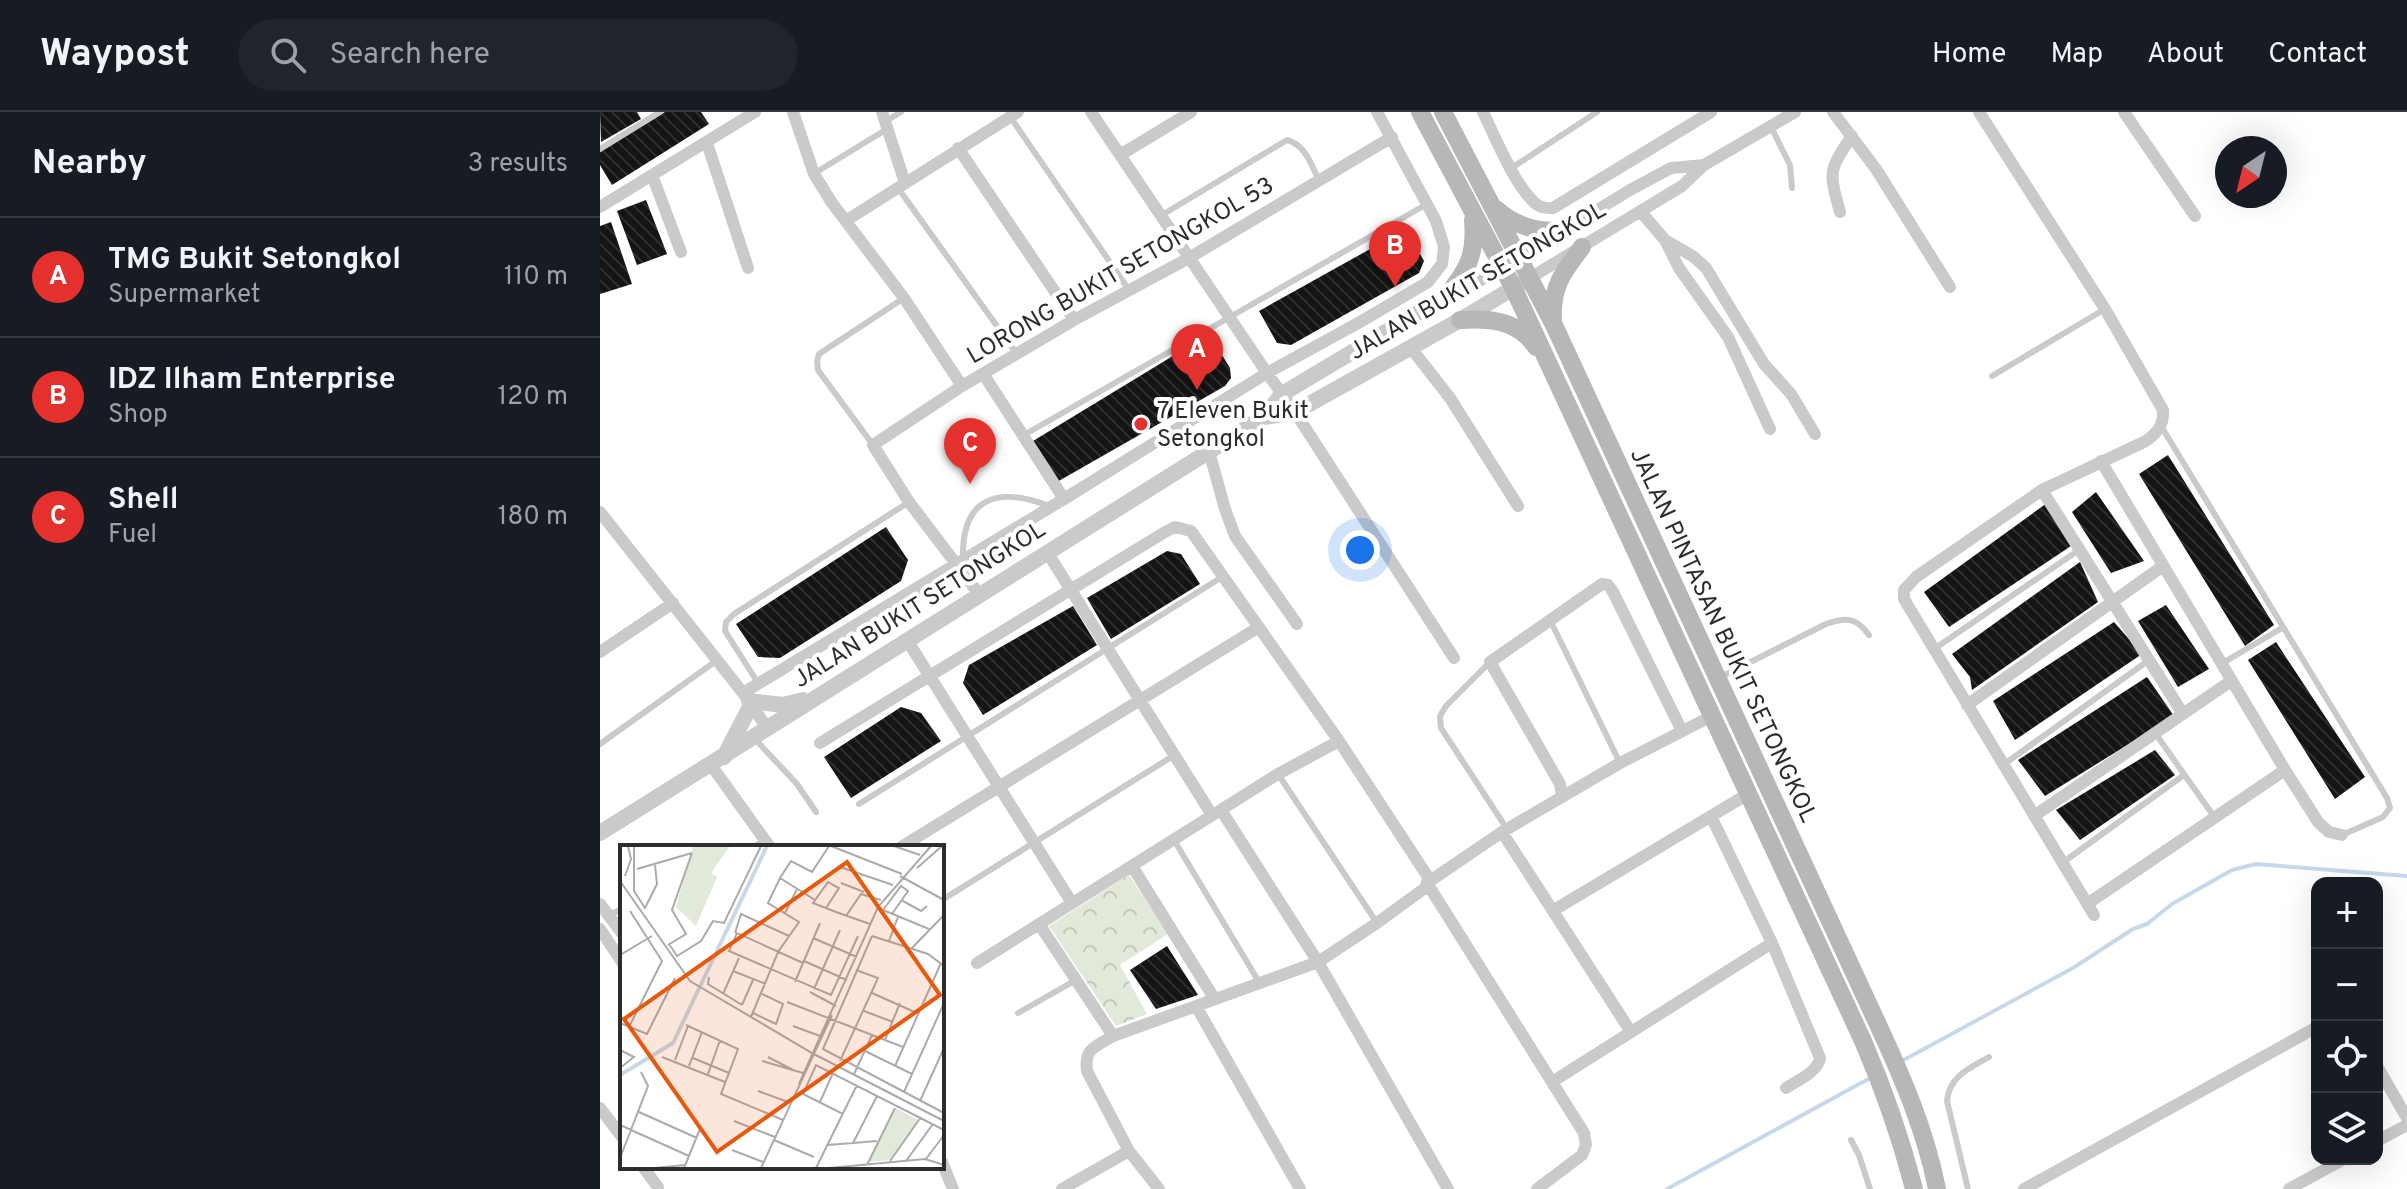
<!DOCTYPE html>
<html lang="en">
<head>
<meta charset="utf-8">
<style>
	:root { --surface:#171b24; --page:#20242c; --text:#f1f3f6; --muted:#9ea1a6; --line:#363941; --accent:#e5312d }
	body { margin:0; font-family:Overpass,sans-serif; background:var(--page); color:var(--text) }
	.controls { position:absolute; right:24px; bottom:24px; display:grid; overflow:hidden; border-radius:16px; box-shadow:0 8px 32px #0002 }
	.controls button { width:72px; height:72px; display:grid; place-items:center; padding:0; border:0; border-bottom:2px solid var(--line); background:var(--surface); color:var(--text); font:40px sans-serif }
	.compass { position:absolute; left:1615px; top:24px; width:72px; height:72px; border-radius:50%; background:var(--surface); box-shadow:0 8px 32px #0002; rotate:215deg }
	.you { position:absolute; left:760px; top:438px; width:28px; height:28px; margin:-20px; border:6px solid #fff; border-radius:50%; background:#1a73e8; box-shadow:0 0 0 12px #1a73e833 }
	.badge { display:grid; place-items:center; width:52px; height:52px; border-radius:50%; background:var(--accent); color:#fff; font-size:26px; font-weight:700 }
	.pin { position:absolute; translate:-50% -66px; filter:drop-shadow(0 2px 4px #0008) }
	.pin::after { content:''; position:absolute; top:42px; width:28px; height:24px; background:inherit; clip-path:polygon(0 0,100% 0,50% 100%) }
	.list { margin:0; padding:0; list-style:none }
	h2 { display:flex; justify-content:space-between; align-items:center; height:104px; margin:0; padding:0 32px; font-size:34px }
	h2 small { font-size:26px; font-weight:400; color:var(--muted) }
	.list li { display:grid; grid-template-columns:52px 1fr auto; gap:24px; align-items:center; box-sizing:border-box; height:120px; padding:0 32px; border-top:2px solid var(--line) }
	.list b { display:block; font-size:30px; white-space:nowrap }
	.list p { margin:0; font-size:26px; white-space:nowrap; color:var(--muted) }
	.list em { font-size:26px; font-style:normal; color:var(--muted) }
	.icon { flex:none; width:44px; height:44px; fill:none; stroke:currentColor; stroke-width:2; stroke-linecap:round; stroke-linejoin:round }
	.map { position:relative; flex:none; width:1807px; height:1077px; overflow:hidden }
	header { display:flex; align-items:center; gap:48px; box-sizing:border-box; height:112px; padding:0 40px; background:var(--surface); border-bottom:2px solid var(--line) }
	header strong { font-size:38px }
	nav { display:flex; gap:44px; margin-inline-start:auto; font-size:28px }
	.search { width:560px; height:72px; background:var(--page); display:flex; align-items:center; gap:20px; box-sizing:border-box; padding:0 28px; border-radius:44px; color:var(--muted); font-size:30px }
	main { display:flex }
	aside { flex:1; background:var(--surface) }
	.map>svg:first-child { display:block }
	.forest { fill:url(#forest-crowns) }
	.lines { fill:none; stroke-linecap:round; stroke-linejoin:round }
	.stream { stroke:#c5d9eb; stroke-width:4 }
	.building { fill:url(#building-back-hatch) }
	.service { stroke:#cacaca; stroke-width:6 }
	.minor { stroke:#cacaca; stroke-width:12 }
	.tertiary { stroke:#cacaca; stroke-width:16 }
	.secondary { stroke:#b7b7b7; stroke-width:18 }
	.poi-dot { fill:#e5312d; stroke:#fff; stroke-width:3 }
	.labels { text-anchor:middle; stroke-width:8; stroke-linejoin:round; paint-order:stroke }
	.street-label { font-size:24px; fill:#2d2d2d; stroke:#fff }
	.poi-label { font-size:24px; fill:#2d2d2d; stroke:#fff; text-anchor:start }
	.inset-river { fill:none; stroke:#c5d9eb; stroke-width:4 }
	.inset-road { fill:none; stroke:#ababab; stroke-width:2 }
	.view { fill:#e8590c; fill-opacity:0.15; stroke:#e8590c; stroke-width:4 }
	.inset-edge { fill:none; stroke:#2d2d2d; stroke-width:4 }
</style>
</head>
<body>
<header>
<strong>Waypost</strong>
<div class="search"><svg class="icon" aria-label="search" viewBox="0 0 24 24"><circle cx="10" cy="10" r="6"/><path d="M15 15l6 6"/></svg>Search here</div>
<nav><a>Home</a><a>Map</a><a>About</a><a>Contact</a></nav>
</header>
<main>
<aside>
<h2>Nearby<small>3 results</small></h2>
<ul class="list">
<li><span class="badge">A</span><div><b>TMG Bukit Setongkol</b><p>Supermarket</p></div><em>110 m</em></li>
<li><span class="badge">B</span><div><b>IDZ Ilham Enterprise</b><p>Shop</p></div><em>120 m</em></li>
<li><span class="badge">C</span><div><b>Shell</b><p>Fuel</p></div><em>180 m</em></li>
</ul>
</aside>
<div class="map">
<svg width="1807" height="1077" viewBox="0 0 1807 1077">
	<defs>
		<pattern id="forest-crowns" width="20" height="18" patternUnits="userSpaceOnUse" patternTransform="scale(2)"><rect width="20" height="18" fill="#e1eada"/><path d="M2 6a3 3 0 1 1 6 0M12 15a3 3 0 1 1 6 0" fill="none" stroke="#c1c9bb"/></pattern>
		<pattern id="building-back-hatch" width="6" height="6" patternUnits="userSpaceOnUse" patternTransform="scale(2)"><rect width="6" height="6" fill="#141414"/><path d="M-1 5l2 2M0 0l6 6M5-1l2 2" fill="none" stroke="#2e2e2e"/></pattern>
	</defs>
	<rect width="100%" height="100%" fill="#fff"/>
	<path class="forest" d="M529,763L568,822L520,853L547,902L516,914L449,814Z"/>
	<g class="lines">
		<path class="stream" d="M1300,950L1473,856L1533,817L1547,812L1572,792L1632,758L1656,752L1807,764
			M1067,1077L1272,965"/>
	</g>
	<path class="building" d="M0,0H37L41,7L1,30Z
		M65,0H101L109,12L12,73L0,53V40Z
		M46,88L67,142L37,153L17,99Z
		M11,110L32,172L0,182V114Z
		M806,117L824,149L819,161L691,233L677,231L659,199Z
		M609,222L630,256L631,266L625,274L457,370L433,329Z
		M1568,343L1674,513L1645,534L1539,362Z
		M1496,380L1544,449L1511,461L1472,400Z
		M1447,391L1474,432L1349,515L1324,480Z
		M286,415L308,448L301,469L180,546L158,545L136,512Z
		M567,439L581,442L600,472L511,527L487,486Z
		M1480,450L1498,490L1372,578L1370,565L1352,542Z
		M1566,493L1609,557L1578,575L1538,509Z
		M473,494L497,533L383,603L363,571L369,553Z
		M1514,510L1542,542L1415,628L1393,589Z
		M1676,530L1765,665L1735,687L1648,548Z
		M1547,565L1574,604L1445,684L1418,648Z
		M301,595L321,601L341,629L251,686L224,645Z
		M1555,638L1575,663L1480,728L1456,698Z
		M567,834L598,883L556,897L530,858Z"/>
	<g class="lines">
		<path class="service" d="M411,6L529,178
			M286,9L301,0
			M1171,15L1190,53L1192,76
			M0,37L60,0
			M910,57L997,0
			M215,61L287,17
			M298,76L417,242
			M562,103L687,28C706,33 711,53 719,68
			M1392,264L1505,197
			M1561,314L1787,686L1790,696L1783,705L1742,723
			M424,323L827,92
			M273,333L218,258L217,249L219,242L304,186
			M363,448C361,385 397,374 449,394
			M950,508L1020,651
			M1334,537L1479,438
			M890,550L846,594L840,604L841,616L907,717
			M1621,552L1682,516
			M1121,565L1226,512C1246,505 1256,505 1269,523
			M158,571L125,519L126,510L134,502L309,390
			M1555,621L1615,706
			M154,626L197,672L216,700
			M0,632L116,549
			M1403,653L1549,548
			M678,662L777,811
			M259,692L622,465
			M574,728L659,870
			M152,735L165,729
			M1462,751L1584,663
			M342,788L573,644
			M9,803L22,797
			M418,901L476,868
			M1251,1028L1259,1043L1270,1077
			M1368,1077L1347,989C1349,964 1370,956 1389,945"/>
		<path class="minor" d="M193,0L214,62L232,91L304,186L362,274
			M282,0L305,71
			M491,0L667,261L695,300L854,546
			M883,0C895,25 915,74 935,91C940,96 946,96 953,96L1111,0
			M1233,0L1276,57L1350,175
			M1379,0L1505,197L1563,298C1564,313 1557,321 1546,329L1442,378L1316,465L1304,478V487L1494,803
			M1524,0L1595,104
			M107,31L148,156
			M358,36L474,208
			M520,43L591,0
			M52,63L81,140
			M0,95L155,0
			M1041,100L1065,128L1094,145L1106,156L1164,252L1191,282L1215,322
			M1240,100C1229,60 1228,59 1252,24
			M247,108L418,0
			M1065,128L1079,156L1128,225L1170,317
			M919,146L1030,78L1071,56L1104,53
			M930,166L1082,74L1104,53L1195,0
			M811,236L850,286L918,394
			M384,263L464,387
			M609,339L625,397L635,424L697,512
			M1501,349L1685,658L1718,710L1729,720L1742,723
			M1442,378L1583,602
			M0,400L143,581L168,617
			M447,440L612,703
			M379,482L309,390L273,333L362,274L474,208L589,146L792,25
			M307,528L472,791
			M0,540L73,491
			M143,581L464,387L667,261L760,210L828,170L842,152L844,135L836,109L777,0
			M1367,593L1563,454
			M220,631L565,420L575,415L591,419L739,629L828,765L827,771L984,1021L986,1033L982,1043L937,1077
			M111,653L170,735
			M962,684L960,672L890,550L1002,472L1008,473L1013,480L1082,619
			M621,698L718,850L848,1077
			M1111,704L1172,831L1220,946C1218,960 1198,968 1186,976
			M1434,704L1631,569
			M902,720L1031,920
			M301,735L659,515
			M532,754L614,886
			M0,792L22,821
			M1487,792L1685,658
			M954,798L1148,682
			M439,812L513,924
			M0,817L22,850
			M377,851L678,662L739,629
			M596,894L700,1077
			M1777,954L1807,1006
			M952,970L1172,831
			M0,996L22,1025
			M1777,1029L1807,1013
			M342,1050L353,1077
			M43,1055L58,1075
			M462,1077L529,1039
			M559,1077L529,1039L487,959C484,936 495,935 513,924L718,850L777,811L825,776L827,771L902,720L1020,651L1112,604
			M1424,1077L1717,915
			M1689,1077L1744,1047"/>
		<path class="tertiary" d="M664,305L695,300L860,208L930,166
			M149,589L183,593L203,588
			M124,645L151,593
			M0,721L664,305L682,282L846,184L914,149"/>
		<path class="secondary" d="M820,0L913,175L1263,929C1285,980 1300,1023 1314,1077
			M843,0L954,213L1280,917C1304,969 1326,1021 1337,1077
			M896,97C917,115 938,121 966,118
			M846,184C868,158 876,143 873,108
			M860,208C889,206 918,208 936,235
			M953,208C951,175 963,160 982,135"/>
	</g>
	<circle class="poi-dot" cx="541" cy="312" r="8"/>
	<g class="labels">
		<g class="street-label">
			<text transform="translate(520 158) rotate(-30)" y="8">LORONG BUKIT SETONGKOL 53</text>
			<text transform="translate(877 168) rotate(-30)" y="8">JALAN BUKIT SETONGKOL</text>
			<text transform="translate(319 492) rotate(-32)" y="8">JALAN BUKIT SETONGKOL</text>
			<text transform="translate(1124 523) rotate(65)" y="8">JALAN PINTASAN BUKIT SETONGKOL</text>
		</g>
		<g class="poi-label">
			<text x="557" y="306">7 Eleven Bukit<tspan x="557" dy="28">Setongkol</tspan></text>
		</g>
	</g>
	<g transform="translate(20 733)">
		<rect width="324" height="324" fill="#fff"/>
		<path d="M276,263L298,275L270,315L248,317Z" fill="#e1eada"/>
		<path d="M73,1H110L91,28L97,32L76,81L56,62Z" fill="#e1eada"/>
		<path class="inset-river" d="M0,230L53,198L147,1"/>
		<path class="inset-road" d="M14,1V46L25,63L37,39L35,20M211,1L282,29M274,1L300,10M220,22L273,40M297,23L322,1M17,24L72,8M5,31L11,14L8,1M280,31L324,55M0,36L70,136L192,208L324,276M221,38L244,47M195,55L160,33L171,16L192,27L209,1M281,55L301,66L307,61M206,63L219,43L208,37L193,58L216,67L250,79M263,65L281,41L288,46L272,69M263,65L309,84M165,68L177,44M226,71L241,49L261,55M115,88L121,69L169,91M252,91L203,204L324,268M252,91L308,109L324,121M193,93L237,112M269,96L278,72M49,99L57,111L81,96L93,76L104,78L141,1M48,100L66,89L52,65L72,8M292,103L324,70M0,110L32,91M184,116L227,135M183,118L117,88L109,106L211,150L238,91M113,126L146,139M89,132L88,139L122,160M175,137L200,78M194,144L220,85M190,147L216,161M252,148L299,169M103,149L119,113M167,157L283,202M122,160L133,135M244,166L273,177M133,168L156,179L163,159L142,149M131,172L158,107L179,77L148,58L160,33M0,178L27,189L55,133M66,180L118,204L101,249L163,275M173,181L200,191M9,182L42,116L10,66M265,195L280,158M0,205L14,212L0,223M245,206L292,229M42,212L105,237M148,212L175,226M73,213L109,228M55,215L68,181M142,216L183,228M220,216L258,133L236,125M69,221L82,187M275,221L321,118M88,229L100,195M234,229L252,190M179,239L258,62L311,1M138,246L171,258M284,247L324,158M300,256L324,203M200,257L213,228M19,267L77,293M223,269L183,249L196,220L324,285M114,276L155,292M0,280L69,311M154,295L194,312M233,298L257,251M208,300L257,296M112,305L143,317M0,313L28,241L21,227M306,314L324,290M270,316L301,272M286,316L313,279M247,320L275,263M35,323L65,320M64,323L80,284M141,323L212,170M196,323L237,240M209,323L305,314L324,320"/>
		<path class="view" d="M227,17L320,150L97,307L4,174Z"/>
		<rect width="324" height="324" class="inset-edge"/>
	</g>
</svg>
<div class="controls">
<button>+</button>
<button>−</button>
<button><svg class="icon" aria-label="locate" viewBox="0 0 24 24"><circle cx="12" cy="12" r="6"/><path d="M12 2v4M12 18v4M2 12h4M18 12h4"/></svg></button>
<button><svg class="icon" aria-label="layers" viewBox="0 0 24 24"><path d="M12 4l9 5-9 5-9-5zM3 14l9 5 9-5"/></svg></button>
</div>
<svg class="compass" viewBox="-18 -18 36 36"><path d="M0-13l5 13h-10z" fill="#e53935"/><path d="M0 13l5-13h-10z" fill="#9ea1a6"/></svg>
<div class="you"></div>
<div class="pin badge" style="left:597px;top:278px">A</div>
<div class="pin badge" style="left:795px;top:175px">B</div>
<div class="pin badge" style="left:370px;top:372px">C</div>
</div>
</main>
</body>
</html>
